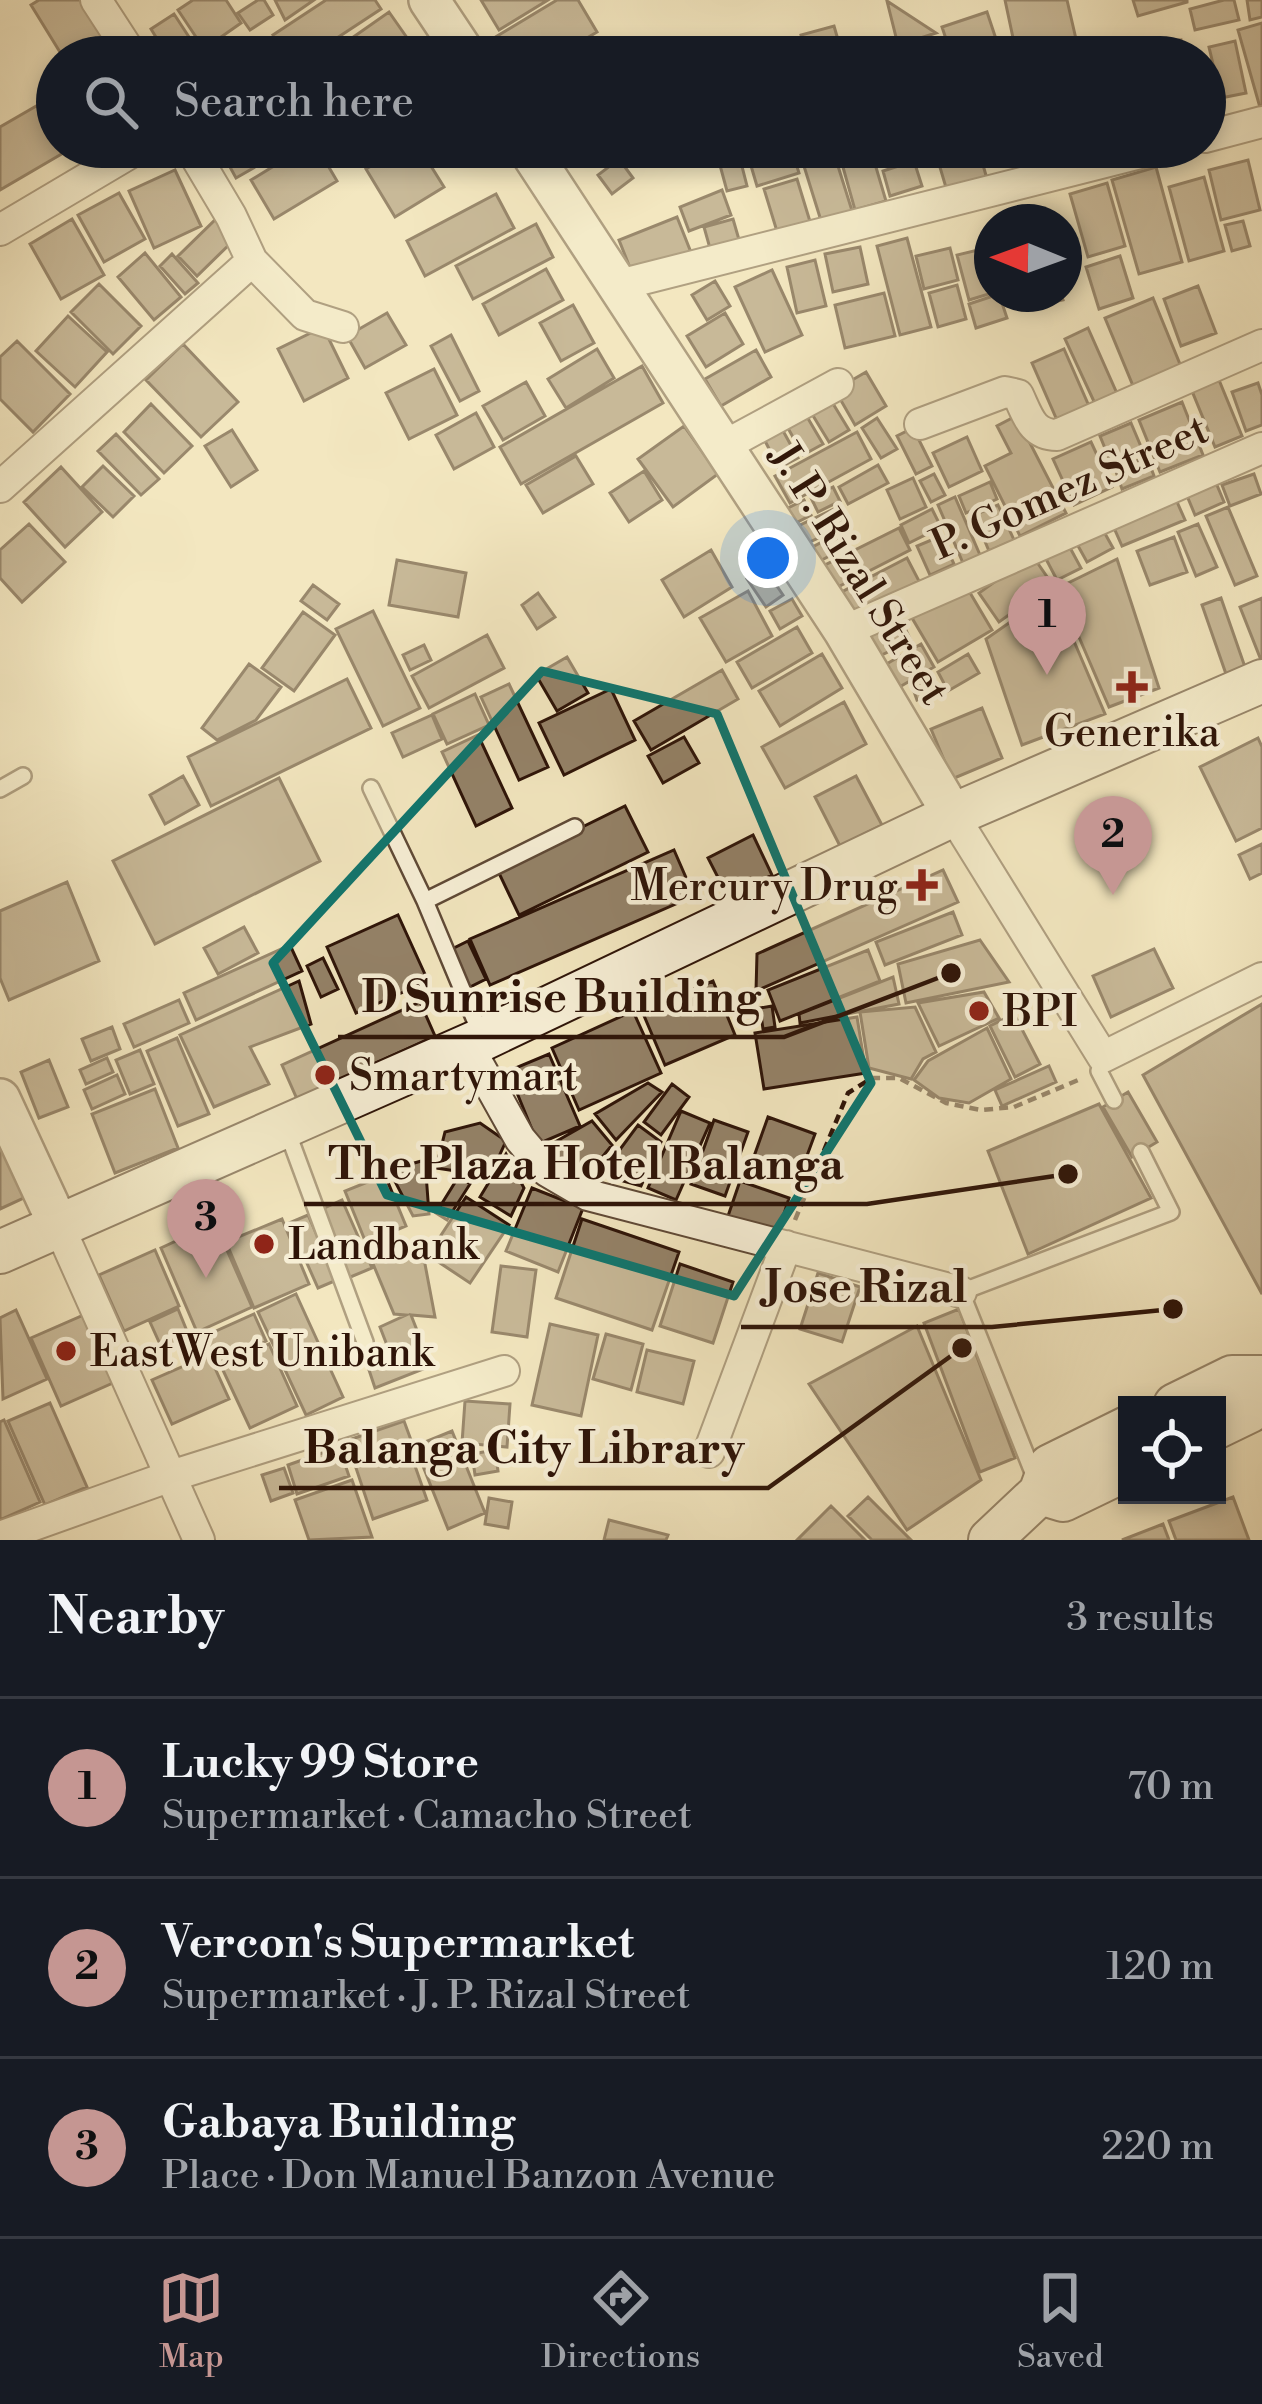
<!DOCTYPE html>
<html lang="en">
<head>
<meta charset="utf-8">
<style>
	:root { --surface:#171b24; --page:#20242c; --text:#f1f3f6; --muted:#9ea1a6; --line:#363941; --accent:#c59692 }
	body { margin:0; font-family:"Libre Bodoni",serif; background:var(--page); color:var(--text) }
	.controls { position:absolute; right:36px; bottom:36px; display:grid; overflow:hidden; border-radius:0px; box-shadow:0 6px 18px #0003 }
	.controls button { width:108px; height:108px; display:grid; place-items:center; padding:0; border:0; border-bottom:3px solid var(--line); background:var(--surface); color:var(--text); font:60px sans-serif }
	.compass { position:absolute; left:974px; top:204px; width:108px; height:108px; border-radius:50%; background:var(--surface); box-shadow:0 6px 18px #0003; rotate:271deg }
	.you { position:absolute; left:768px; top:558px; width:42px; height:42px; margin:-30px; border:9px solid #fff; border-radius:50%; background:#1a73e8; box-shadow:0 0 0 18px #1a73e833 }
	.badge { display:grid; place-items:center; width:78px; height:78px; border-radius:50%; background:var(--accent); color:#111; font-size:39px; font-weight:700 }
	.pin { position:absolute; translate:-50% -99px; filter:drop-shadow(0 3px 6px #0008) }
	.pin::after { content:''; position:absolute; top:63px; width:42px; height:36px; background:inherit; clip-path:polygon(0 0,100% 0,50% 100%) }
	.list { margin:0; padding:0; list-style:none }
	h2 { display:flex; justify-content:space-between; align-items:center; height:156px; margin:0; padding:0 48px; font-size:51px }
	h2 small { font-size:39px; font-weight:400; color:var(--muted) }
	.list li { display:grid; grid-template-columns:78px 1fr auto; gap:36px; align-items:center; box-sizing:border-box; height:180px; padding:0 48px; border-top:3px solid var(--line) }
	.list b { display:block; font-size:45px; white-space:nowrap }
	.list p { margin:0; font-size:39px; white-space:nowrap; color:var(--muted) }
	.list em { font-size:39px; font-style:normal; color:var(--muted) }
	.icon { flex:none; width:66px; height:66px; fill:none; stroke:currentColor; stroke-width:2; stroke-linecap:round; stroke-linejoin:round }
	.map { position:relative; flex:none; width:1262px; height:1540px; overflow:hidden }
	.search { position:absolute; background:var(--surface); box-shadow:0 6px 18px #0003; left:36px; right:36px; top:36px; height:132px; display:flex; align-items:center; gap:30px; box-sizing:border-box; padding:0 42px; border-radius:66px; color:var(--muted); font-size:45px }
	.sheet { height:696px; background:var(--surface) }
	nav { display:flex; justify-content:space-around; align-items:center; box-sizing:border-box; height:168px; border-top:3px solid var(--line); background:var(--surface); font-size:33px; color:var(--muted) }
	nav a { display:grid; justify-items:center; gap:6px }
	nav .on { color:var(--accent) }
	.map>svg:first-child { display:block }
	.building { fill:#948268; stroke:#2e1408; stroke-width:3 }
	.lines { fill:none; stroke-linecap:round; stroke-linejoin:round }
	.service-casing { stroke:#5f4936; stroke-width:20 }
	.minor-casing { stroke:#5f4936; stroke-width:34 }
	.tertiary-casing { stroke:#5f4936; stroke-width:44 }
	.secondary-casing { stroke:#2e1408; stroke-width:46 }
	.path { stroke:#2e1408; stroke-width:4.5; stroke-dasharray:9 6; stroke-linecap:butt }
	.service { stroke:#f7efd6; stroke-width:15 }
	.minor { stroke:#f7efd6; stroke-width:30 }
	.tertiary { stroke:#f7efd6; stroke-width:39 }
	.secondary { stroke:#f7efd6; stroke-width:42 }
	.marked { fill:none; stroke:#0f766e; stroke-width:9; stroke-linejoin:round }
	.poi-dot { fill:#8f2418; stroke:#f7efd6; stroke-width:4.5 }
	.labels { text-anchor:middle; stroke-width:9; stroke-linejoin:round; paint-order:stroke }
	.street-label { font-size:42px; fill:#2e1408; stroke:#f7efd6 }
	.poi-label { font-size:42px; fill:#2e1408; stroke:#f7efd6; text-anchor:start }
	.leader { fill:none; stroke:#2e1408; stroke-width:4.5 }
	.callout-dot { fill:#2e1408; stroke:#f7efd6; stroke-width:4.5 }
	.callout-label { font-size:45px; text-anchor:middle; font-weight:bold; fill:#2e1408; stroke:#f7efd6; stroke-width:9; stroke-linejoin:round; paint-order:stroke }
</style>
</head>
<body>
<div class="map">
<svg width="1262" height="1540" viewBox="0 0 1262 1540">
	<rect width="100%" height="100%" fill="#f3e7c0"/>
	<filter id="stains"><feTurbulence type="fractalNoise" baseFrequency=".00167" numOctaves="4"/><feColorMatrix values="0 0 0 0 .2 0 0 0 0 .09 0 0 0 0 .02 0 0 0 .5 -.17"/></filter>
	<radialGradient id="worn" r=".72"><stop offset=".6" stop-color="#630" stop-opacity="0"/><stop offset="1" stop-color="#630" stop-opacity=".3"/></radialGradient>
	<path class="building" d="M39,0H88L117,48L102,57H63L31,5Z
		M193,0H226L241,23L204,49L178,10Z
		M258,0H264L273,15L250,30L238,13Z
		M275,0H314L285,20Z
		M326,0H375L381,9L308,57H288L273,35Z
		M481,0H548L499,30Z
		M557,0H578L597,32L555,57H492L484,44Z
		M1005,0H1067L1076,39L1016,52Z
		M1133,0H1187V2L1138,16Z
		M1224,0H1234L1239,20L1195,30L1190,9Z
		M1247,0H1262V17L1250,20Z
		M887,1L936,33L911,41L916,57H901Z
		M389,12L417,52L409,57H335L332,52Z
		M987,12L1002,57H952L942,27Z
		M174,14L189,37L165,52L151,29Z
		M1262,23V111H1261L1238,30Z
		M834,26L843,57H807L801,35Z
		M942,38L947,53L932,57L927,43Z
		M796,39L801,57H757L755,50Z
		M1181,40L1183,57H1155L1154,43Z
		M1235,41L1246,93L1221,98L1209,47Z
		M38,105L57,137V147L65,152L0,190V127Z
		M219,147H287L288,148L236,178Z
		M305,147H317L337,181L274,219L251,180Z
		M402,147H419L444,187L395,217L366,169Z
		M715,147H737L747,186L727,191Z
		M752,147H791L799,173L757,186L746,149Z
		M798,147H832L854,217L823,227Z
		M859,147H870L886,201L855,210L839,153Z
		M934,147H978L987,179L947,191Z
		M619,159L633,178L612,194L598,175Z
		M1248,160L1260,210L1221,220L1209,170Z
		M914,161L922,186L890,196L883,171Z
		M1156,167L1182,262L1139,274L1112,180Z
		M175,170L201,226L154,248L129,191Z
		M1204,177L1224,251L1189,261L1169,187Z
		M797,179L812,228L779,238L764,189Z
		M1107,183L1125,246L1088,257L1070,194Z
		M722,190L731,215L689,231L680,207Z
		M119,193L145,239L104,262L78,215Z
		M496,194L514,228L425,276L407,241Z
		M677,217L692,255L634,278L619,240Z
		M72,219L104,275L61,299L30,244Z
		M216,219L235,239L197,276L178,256Z
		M733,219L742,250L713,259L704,227Z
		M1243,221L1250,246L1232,251L1225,225Z
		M536,224L553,257L473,299L456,266Z
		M907,238L931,327L900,335L877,246Z
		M860,247L868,284L833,292L825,254Z
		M950,248L958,280L924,289L916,256Z
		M982,249L992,293L969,300L957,255Z
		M145,253L181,297L154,320L118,277Z
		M172,254L198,283L185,294L160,266Z
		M1120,256L1133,298L1099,309L1086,267Z
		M815,260L826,306L797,313L787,267Z
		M546,269L563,300L499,335L483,304Z
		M772,270L802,335L765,352L735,287Z
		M715,281L730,306L707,320L692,295Z
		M99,284L141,326L113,354L71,312Z
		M957,285L966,319L938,327L929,293Z
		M1198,286L1216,333L1181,346L1164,299Z
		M884,293L895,336L845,348L835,305Z
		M999,294L1007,318L976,328L969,304Z
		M1027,294H1061L1063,300L1030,307Z
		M1153,298L1184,374L1136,393L1105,318Z
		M573,305L594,343L561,361L540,323Z
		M387,313L406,345L365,368L347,336Z
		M725,313L743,344L706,367L687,336Z
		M68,316L107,352L75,387L36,351Z
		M323,327L348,378L304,401L278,349Z
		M1088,328L1119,398L1097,408L1065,339Z
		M451,335L479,391L460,401L431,346Z
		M17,341L70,394L33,432L0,399V357Z
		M183,344L238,402L201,437L146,380Z
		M597,349L614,378L566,408L548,379Z
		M1064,349L1092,413L1060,427L1032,363Z
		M756,350L771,377L721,406L705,379Z
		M642,366L663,403L521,484L500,447Z
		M434,369L457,415L409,439L386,393Z
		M866,372L886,406L855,425L835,390Z
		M1219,380L1242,436L1215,447L1192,391Z
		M526,382L545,416L503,440L483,406Z
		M1258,383L1262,395V425L1246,431L1232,392Z
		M832,402L849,430L829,442L812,414Z
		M1182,402L1203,455L1160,472L1139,420Z
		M151,404L192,446L164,473L124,432Z
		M803,410L823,444L803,455L784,421Z
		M476,413L494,447L454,469L436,435Z
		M1016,416L1066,513L1020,536L985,466L1011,453L997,426Z
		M877,418L897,449L881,458L862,428Z
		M1131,423L1142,449L1111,463L1100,436Z
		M684,426L718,474L673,507L638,459Z
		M913,428L932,466L916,474L897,436Z
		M782,429L798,458L779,468L764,439Z
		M232,430L257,470L231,487L205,446Z
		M857,432L871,459L790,503L775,476Z
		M116,434L159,479L141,495L98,451Z
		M967,437L982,471L949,487L933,453Z
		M1091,442L1112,487L1074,505L1053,459Z
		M576,456L593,484L543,513L526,485Z
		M1147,457L1154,476L1122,489L1115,469Z
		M878,465L888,483L848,504L839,487Z
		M103,466L134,496L113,517L82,487Z
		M61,467L102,512L65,547L24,502Z
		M644,471L662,500L629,522L610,493Z
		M934,474L945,495L931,502L920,481Z
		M1254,474L1261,494L1230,506L1222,485Z
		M913,478L926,507L900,519L887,490Z
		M1214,478L1224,502L1195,515L1185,491Z
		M990,482L997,499L966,513L959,496Z
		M833,487L840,501L818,512L811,498Z
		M1174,495L1185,520L1122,546L1111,521Z
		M955,497L980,555L963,563L938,505Z
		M804,500L811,515L790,526L782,511Z
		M998,505L1014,540L989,551L974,515Z
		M1228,507L1257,576L1235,585L1206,516Z
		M836,508L845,526L805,544L796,527Z
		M932,509L941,527L909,543L901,525Z
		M29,524L65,562L22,602L0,578V550Z
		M1198,524L1217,567L1196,576L1178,532Z
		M899,528L910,550L830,591L819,568Z
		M1103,530L1113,548L1087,562L1077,544Z
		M837,534L845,548L814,564L807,550Z
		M941,536L954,564L930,575L917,546Z
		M1174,537L1187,572L1150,585L1137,551Z
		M1068,544L1081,568L1057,580L1045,557Z
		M711,550L732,587L684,617L662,580Z
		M1032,555L1052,584L999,622L979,593Z
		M907,558L919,581L846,619L834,596Z
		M1117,559L1159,688L1109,707L1058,588Z
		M397,560L466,573L458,617L389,605Z
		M764,567L783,595L766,607L747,579Z
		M313,585L339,604L327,620L301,601Z
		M966,586L992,630L938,662L912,618Z
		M748,591L772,636L726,662L700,618Z
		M1053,592L1105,714L1022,745L986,639Z
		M538,593L555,617L537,629L522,605Z
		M1221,598L1245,667L1226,674L1202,605Z
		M1262,598V659L1261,660L1240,607Z
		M792,599L802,616L780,629L770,611Z
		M373,611L420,708L383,726L336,629Z
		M303,612L335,635L294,691L262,668Z
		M900,617L911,641L871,660L860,636Z
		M797,627L812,653L752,688L737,662Z
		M487,635L504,668L429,708L412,676Z
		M921,644L934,667L896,689L883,666Z
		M424,645L431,660L410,670L403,655Z
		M822,654L842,688L780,726L759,691Z
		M968,654L979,673L948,691L938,672Z
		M567,657L588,693L557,711L536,675Z
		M249,664L281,687L256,720L217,740L202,728Z
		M722,670L738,699L651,750L634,721Z
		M926,677L932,694L917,700L911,683Z
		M347,679L371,728L211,806L188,757Z
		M509,684L548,767L519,780L481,697Z
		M611,689L635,740L564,775L539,723Z
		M475,694L489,725L447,744L433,714Z
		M844,702L866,744L785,788L762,747Z
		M982,708L1002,758L952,779L931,729Z
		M432,715L442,739L403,757L392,733Z
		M478,735L512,808L476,826L442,752Z
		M684,737L699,763L663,783L648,756Z
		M1258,738L1262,747V828L1236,841L1200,767Z
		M183,776L199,805L165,824L150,795Z
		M856,776L882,825L840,846L815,797Z
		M279,778L320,861L155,944L113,861Z
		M625,806L648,852L519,915L497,869Z
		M753,835L772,875L728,897L708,858Z
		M1262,844V873L1250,879L1239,855Z
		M674,850L694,896L490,985L470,939Z
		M943,870L958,902L756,991L757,954Z
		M67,882L99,961L9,1000L0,978V911Z
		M953,912L962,935L885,965L876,942Z
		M398,915L428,981L356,1013L327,947Z
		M244,927L258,953L218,974L204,948Z
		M980,940L1009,982L906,1003L898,964Z
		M468,941L486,979L468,988L450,950Z
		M290,945L302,971L196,1020L184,993Z
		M1154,949L1173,988L1111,1017L1093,976Z
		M868,950L880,981L780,1021L768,990Z
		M323,958L338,989L321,997L307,966Z
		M893,977L899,1004L800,1023L799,1014Z
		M299,981L311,1024L250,1047L269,1084L214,1107L180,1035Z
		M713,981L735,1035L665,1065L642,1011Z
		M984,992L999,1018L939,1046L918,1003Z
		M179,1000L189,1023L134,1047L124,1024Z
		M420,1002L435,1036L297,1099L282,1065Z
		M1262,1004V1294L1143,1075Z
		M772,1006L775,1027L763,1029L760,1008Z
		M915,1007L936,1052L923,1059L911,1079L869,1068L860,1012Z
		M633,1011L661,1073L579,1110L552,1048Z
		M1014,1014L1040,1064L1015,1077L990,1026Z
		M857,1017L866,1073L764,1089L755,1033Z
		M112,1027L120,1049L91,1061L82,1039Z
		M987,1028L1011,1079L969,1103L939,1098L914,1080L928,1061Z
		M177,1038L209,1114L178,1126L147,1051Z
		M140,1050L154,1084L130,1094L116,1060Z
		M549,1054L580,1126L538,1144L508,1071Z
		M107,1058L113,1072L86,1084L80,1070Z
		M49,1060L68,1107L39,1118L21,1072Z
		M1049,1066L1056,1082L1002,1106L995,1090Z
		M117,1075L125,1094L92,1109L84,1090Z
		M648,1083L662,1092L616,1140L595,1114Z
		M672,1084L689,1097L661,1135L644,1122Z
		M155,1089L178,1148L115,1173L92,1114Z
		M1128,1092L1157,1142L1132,1157L1103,1107Z
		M1099,1104L1151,1198L1028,1254L988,1151Z
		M681,1111L710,1123L676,1200L648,1188Z
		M768,1117L815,1134L798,1180L752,1162Z
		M714,1120L748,1132L725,1196L691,1184Z
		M592,1121L612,1145L591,1171L541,1150Z
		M480,1123L506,1141L490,1176L436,1168L445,1132Z
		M638,1125L661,1142L641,1186L601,1175Z
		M0,1142L30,1195L0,1209Z
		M506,1154L524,1188L511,1216L480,1197Z
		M425,1160L429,1214L413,1216L389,1170Z
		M385,1175L406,1226L366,1243L345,1191Z
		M459,1176L470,1184L447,1220L436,1213Z
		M740,1181L789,1198L778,1233L728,1216Z
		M532,1188L583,1208L558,1272L506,1251Z
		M466,1197L509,1225L470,1283L428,1255Z
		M342,1200L372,1268L348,1278L318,1211Z
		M308,1215L337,1280L318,1288L289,1223Z
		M282,1219L309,1284L254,1308L226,1242Z
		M582,1219L679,1252L652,1330L556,1298Z
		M215,1223L252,1307L197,1332L161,1248Z
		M421,1243L435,1317L411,1315L431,1366L375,1388L366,1361L390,1353L380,1327L406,1315L394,1314L371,1259Z
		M155,1250L179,1306L124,1331L99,1275Z
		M680,1264L733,1282L713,1343L660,1326Z
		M501,1266L536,1270L527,1337L492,1332Z
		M818,1273L860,1287L842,1342L800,1329Z
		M296,1294L343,1397L306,1415L258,1312Z
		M178,1309L191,1341L164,1353L150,1322Z
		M959,1309L1015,1458L980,1472L924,1323Z
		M16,1310L47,1379L3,1399L0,1318Z
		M86,1314L115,1382L61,1406L31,1338Z
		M254,1314L266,1341L217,1363L205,1336Z
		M550,1324L598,1335L581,1416L532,1405Z
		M917,1326L981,1480L907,1530L809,1384Z
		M606,1334L643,1344L631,1390L593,1379Z
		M269,1344L297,1406L250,1428L221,1366Z
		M647,1350L694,1361L683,1404L637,1392Z
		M209,1355L229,1399L172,1424L152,1380Z
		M465,1401L510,1404L507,1447L462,1443Z
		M50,1403L87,1487L45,1505L8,1421Z
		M4,1420L40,1502L0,1520V1422Z
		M404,1421L411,1440L353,1461L346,1441Z
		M452,1431L485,1513L448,1529L415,1446Z
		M408,1446L427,1500L373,1519L355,1465Z
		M339,1447L349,1476L297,1494L288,1465Z
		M495,1450L498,1471L475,1475L472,1454Z
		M284,1468L293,1493L271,1501L262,1475Z
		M352,1480L372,1537L309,1540L295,1500Z
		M868,1497L911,1540H872L848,1516Z
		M1233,1497L1249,1540H1176L1169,1521Z
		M489,1498L512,1502L508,1528L485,1524Z
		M831,1506L865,1540H797Z
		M609,1520L668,1535L666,1540H604Z
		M1163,1524L1169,1540H1122Z"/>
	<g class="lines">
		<defs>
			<path id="service" d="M371,788L425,901L482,1037
				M0,789L23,776
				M425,901L575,827
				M1103,1057L1099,1071L1114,1100
				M286,1128L365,1342
				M1036,1480L961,1292L1171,1212L1141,1152"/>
			<path id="minor" d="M96,0L133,57
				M1205,137L1262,122
				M0,230L140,147
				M252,261L305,315L343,327
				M619,285L1164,147
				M920,424L1005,392L1018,395C1028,416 1032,435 1057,435L1262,345
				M724,446L838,384
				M0,487L252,261L231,216L190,147
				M844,631L1262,448
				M953,815L1103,1057L1262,978
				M468,1046L520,1139L547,1171L588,1195L961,1292
				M58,1224L199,1540
				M709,1452L786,1246
				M0,1537L171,1476L504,1371"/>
			<path id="tertiary" d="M429,0L467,57
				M527,147L844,631L953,815
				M0,1099L58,1224"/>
			<path id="secondary" d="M0,1252L483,1039L953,815L1262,681
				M1175,1405L1232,1377H1262
				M1217,1427L1250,1411L1262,1386
				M1040,1493L1063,1500L1127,1469
				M990,1540L1040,1493L1050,1466L1127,1428"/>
		</defs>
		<use href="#service" class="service-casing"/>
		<use href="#minor" class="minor-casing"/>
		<use href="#tertiary" class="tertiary-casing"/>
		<use href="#secondary" class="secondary-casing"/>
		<path class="path" d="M795,1220L848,1093L872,1078H899L946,1103L981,1110L1014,1107L1083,1078"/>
		<use href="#service" class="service"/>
		<use href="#minor" class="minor"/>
		<use href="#tertiary" class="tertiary"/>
		<use href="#secondary" class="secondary"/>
	</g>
	<path d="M0 0H1262V1540H0ZM542,671L717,714L871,1083L734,1296L387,1195L273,963Z" fill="#f3e7c0" fill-opacity=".55" fill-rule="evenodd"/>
	<path class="marked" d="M542,671L717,714L871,1083L734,1296L387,1195L273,963Z"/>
	<g class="poi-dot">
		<path d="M1126 669h12v12h12v12h-12v12h-12v-12h-12v-12h12z"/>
		<path d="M916 867h12v12h12v12h-12v12h-12v-12h-12v-12h12z"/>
		<circle cx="979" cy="1011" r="12"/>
		<circle cx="325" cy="1075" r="12"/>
		<circle cx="264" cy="1244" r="12"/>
		<circle cx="66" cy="1351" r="12"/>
	</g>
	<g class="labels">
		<g class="street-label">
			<text transform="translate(1069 486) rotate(-24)" y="15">P. Gomez Street</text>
			<text transform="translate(861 573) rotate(58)" y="15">J. P. Rizal Street</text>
		</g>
		<g class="poi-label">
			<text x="1132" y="746" text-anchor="middle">Generika</text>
			<text x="898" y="900" text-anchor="end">Mercury Drug</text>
			<text x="1003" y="1026">BPI</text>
			<text x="349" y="1090">Smartymart</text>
			<text x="288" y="1259">Landbank</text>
			<text x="90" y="1366">EastWest Unibank</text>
		</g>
	</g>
	<path class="leader" d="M951 973L784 1037H338M1068 1174L867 1204H304M1173 1309L992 1327H741M962 1348L768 1488H279"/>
	<g class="callout-dot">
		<circle cx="951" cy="973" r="12"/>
		<circle cx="1068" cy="1174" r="12"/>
		<circle cx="1173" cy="1309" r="12"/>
		<circle cx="962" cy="1348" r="12"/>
	</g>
	<g class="callout-label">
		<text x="561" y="1012">D Sunrise Building</text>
		<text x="586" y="1179">The Plaza Hotel Balanga</text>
		<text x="866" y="1302">Jose Rizal</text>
		<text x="524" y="1463">Balanga City Library</text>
	</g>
	<rect width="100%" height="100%" filter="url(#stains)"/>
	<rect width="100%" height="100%" fill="url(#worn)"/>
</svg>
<div class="controls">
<button><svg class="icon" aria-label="locate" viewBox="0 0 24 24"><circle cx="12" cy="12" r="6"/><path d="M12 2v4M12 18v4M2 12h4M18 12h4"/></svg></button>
</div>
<svg class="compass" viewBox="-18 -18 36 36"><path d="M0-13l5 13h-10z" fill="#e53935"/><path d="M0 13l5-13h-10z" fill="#9ea1a6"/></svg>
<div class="you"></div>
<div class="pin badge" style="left:1047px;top:675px">1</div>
<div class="pin badge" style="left:1113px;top:895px">2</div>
<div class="pin badge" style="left:206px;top:1278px">3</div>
<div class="search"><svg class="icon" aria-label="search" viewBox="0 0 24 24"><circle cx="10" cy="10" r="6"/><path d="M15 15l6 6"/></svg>Search here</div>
</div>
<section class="sheet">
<h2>Nearby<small>3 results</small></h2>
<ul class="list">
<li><span class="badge">1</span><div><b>Lucky 99 Store</b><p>Supermarket · Camacho Street</p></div><em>70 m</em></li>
<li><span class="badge">2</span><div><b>Vercon's Supermarket</b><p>Supermarket · J. P. Rizal Street</p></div><em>120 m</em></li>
<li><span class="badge">3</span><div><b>Gabaya Building</b><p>Place · Don Manuel Banzon Avenue</p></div><em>220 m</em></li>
</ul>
</section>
<nav>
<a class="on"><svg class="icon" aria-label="map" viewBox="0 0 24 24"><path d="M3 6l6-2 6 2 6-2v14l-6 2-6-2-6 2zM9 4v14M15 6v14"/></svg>Map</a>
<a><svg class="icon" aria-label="directions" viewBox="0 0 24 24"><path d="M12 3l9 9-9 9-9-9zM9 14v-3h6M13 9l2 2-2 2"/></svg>Directions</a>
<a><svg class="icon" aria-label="saved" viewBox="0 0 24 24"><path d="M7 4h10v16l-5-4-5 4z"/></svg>Saved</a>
</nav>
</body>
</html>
